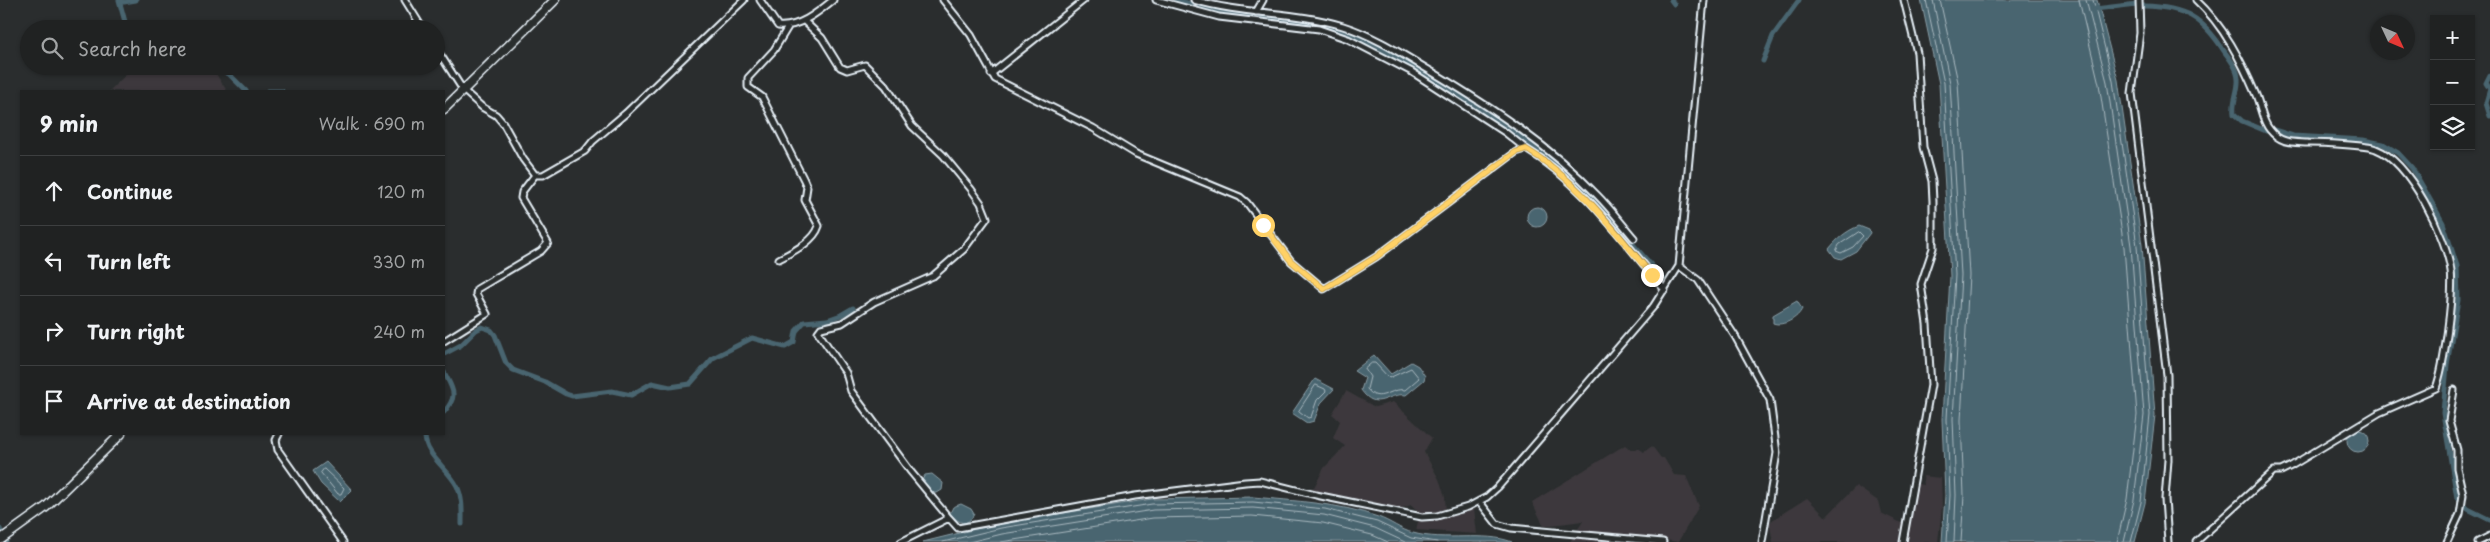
<!DOCTYPE html>
<html lang="en">
<head>
<meta charset="utf-8">
<style>
	:root { --surface:#202222; --page:#282a2a; --text:#f1f3f6; --muted:#a2a4a5; --line:#3d3f40 }
	body { margin:0; font-family:"Playpen Sans",sans-serif; background:var(--page); color:var(--text) }
	.controls { position:absolute; right:15px; top:15px; display:grid; overflow:hidden; border-radius:0px; box-shadow:0 1px 4px #0004 }
	.controls button { width:45px; height:45px; display:grid; place-items:center; padding:0; border:0; border-bottom:1px solid var(--line); background:var(--surface); color:var(--text); font:25px sans-serif }
	.compass { position:absolute; left:2370px; top:15px; width:45px; height:45px; border-radius:50%; background:var(--surface); box-shadow:0 1px 4px #0004; rotate:134deg }
	.stop { position:absolute; width:15px; height:15px; margin:-11px; border:4px solid #ffd166; border-radius:50%; background:#fff }
	.stop.end { background:#ffd166; border-color:#fff; box-shadow:0 1px 5px #0008 }
	.list { margin:0; padding:0; list-style:none }
	h2 { display:flex; justify-content:space-between; align-items:center; height:65px; margin:0; padding:0 20px; font-size:21px }
	h2 small { font-size:16px; font-weight:400; color:var(--muted) }
	.list li { display:grid; grid-template-columns:32px 1fr auto; gap:15px; align-items:center; box-sizing:border-box; height:70px; padding:0 20px; border-top:1px solid var(--line) }
	.list b { display:block; font-size:19px; white-space:nowrap }
	.list em { font-size:16px; font-style:normal; color:var(--muted) }
	.icon { flex:none; width:28px; height:28px; fill:none; stroke:currentColor; stroke-width:2; stroke-linecap:round; stroke-linejoin:round }
	.map { position:relative; flex:none; width:2490px; height:542px; overflow:hidden }
	.search { position:absolute; background:var(--surface); box-shadow:0 1px 4px #0004; left:20px; top:20px; width:425px; height:55px; display:flex; align-items:center; gap:12px; box-sizing:border-box; padding:0 18px; border-radius:28px; color:var(--muted); font-size:19px }
	.panel { position:absolute; background:var(--surface); box-shadow:0 1px 4px #0004; left:20px; top:90px; width:425px; height:345px; border-radius:0px }
	.map>svg:first-child { display:block }
	.built { fill:#3c393c }
	.water { fill:#4a656f; stroke:#899da6 }
	.lines { fill:none; stroke-linecap:round; stroke-linejoin:round }
	.shore { stroke:#a9b9c1; stroke-width:1 }
	.canal { stroke:#4a656f; stroke-width:5 }
	.minor-casing { stroke:#e8f1f8; stroke-width:9 }
	.secondary-casing { stroke:#e8f1f8; stroke-width:11 }
	.minor { stroke:#2a2d2e; stroke-width:5 }
	.secondary { stroke:#2a2d2e; stroke-width:8 }
	.route { stroke:#ffd166; stroke-width:6 }
</style>
</head>
<body>
<div class="map">
<svg width="2490" height="542" viewBox="0 0 2490 542">
	<rect width="100%" height="100%" fill="#2a2d2e"/>
	<filter id="ink" filterUnits="userSpaceOnUse"><feTurbulence type="fractalNoise" baseFrequency=".02" numOctaves="2"/><feDisplacementMap in="SourceGraphic" scale="10" xChannelSelector="R" yChannelSelector="G"/><feConvolveMatrix kernelMatrix="1 2 1 2 8 2 1 2 1" color-interpolation-filters="sRGB"/></filter>
	<g filter="url(#ink)">
		<path class="built" d="M135,66H211L227,91H109Z
			M1346,391L1375,407L1393,402L1432,438L1424,452L1439,479L1445,496L1446,514L1474,508L1477,534L1416,530L1420,513L1411,505L1399,509L1312,491L1324,468L1345,446L1333,438L1340,421L1332,414Z
			M1625,445L1631,450L1638,448L1644,452L1652,446L1661,458H1664L1674,475L1686,476L1699,506L1678,542L1654,538L1653,542H1570L1583,521L1544,526L1532,502Z
			M1923,476L1941,478L1942,507L1938,542H1773L1769,522L1807,498L1826,517L1856,486L1878,501L1881,513L1903,524L1912,483L1924,485Z"/>
		<path class="water" d="M1921,0H2097L2118,80L2142,245L2155,415L2145,503L2135,542H1942L1945,495L1942,419L1950,276L1939,84Z
			M1527 217a10 10 0 1 1 20 0a10 10 0 1 1-20 0Z
			M1859,226L1869,230L1870,233L1856,251L1841,259L1835,257L1829,249C1837,239 1846,231 1859,226Z
			M1797,301L1802,309C1798,318 1783,327 1773,323V315Z
			M1374,355L1391,374L1411,362L1418,366L1425,376L1424,380L1406,395C1388,392 1377,413 1361,390L1365,378L1354,371Z
			M1315,379L1334,389L1321,403L1314,421L1307,423L1292,413Z
			M2347 441a11 11 0 1 1 22 0a11 11 0 1 1-22 0Z
			M326,462L352,490L340,502L321,484L313,471Z
			M932,474L943,483L942,490L937,493H931L922,480L925,475Z
			M1253,497C1295,501 1339,503 1378,517C1390,521 1401,530 1413,533C1444,542 1485,531 1512,542H923L1000,523L1152,499Z
			M961,504L971,509L974,514C967,528 958,523 950,513L953,507Z"/>
		<g class="lines">
			<path class="shore" d="M1926,0L1944,83L1955,275L1947,419L1950,495L1947,542
				M1933,0L1950,83L1961,275L1953,419L1956,495L1954,542
				M1940,0L1958,82L1969,275L1961,420L1964,495L1961,542
				M2079,0L2099,84L2124,247L2137,415L2127,499L2117,542
				M2086,0L2107,82L2131,246L2144,415L2134,500L2124,542
				M2093,0L2113,81L2137,246L2150,415L2141,502L2131,542
				M1859,232L1863,236L1853,247L1841,253L1836,251L1839,245Z
				M1372,363H1375L1389,378L1411,368L1419,378L1405,390C1391,387 1379,405 1367,389L1370,377L1365,369Z
				M1316,385L1325,389L1326,391L1317,400L1311,417L1308,418L1299,411Z
				M324,469L344,488L341,494H338L321,473Z
				M943,542L1001,528L1152,504L1253,502L1325,509L1377,522L1411,538L1437,542
				M969,542L1002,534L1153,510L1253,508L1324,515L1375,528L1405,542
				M1001,542L1153,518L1252,516L1323,523L1372,535L1388,542"/>
			<path class="canal" d="M119,0L127,29
				M119,0L124,2L136,0
				M1176,0L1226,13L1329,27L1375,45L1411,65L1496,120L1549,158L1597,203L1665,281
				M1671,0L1674,4
				M2144,6C2185,7 2202,17 2224,51C2230,59 2238,69 2238,79C2239,91 2232,101 2234,114L2242,121L2266,131
				M2095,9L2137,4
				M1763,61L1773,36L1799,0
				M212,66L229,74L246,91
				M2490,75L2486,83L2490,89L2486,103L2490,116
				M268,91H282
				M2274,130L2293,136L2363,140L2383,144L2398,153L2412,168L2423,187L2443,223L2457,266L2458,300L2447,364L2443,413L2457,498L2468,509L2490,520
				M444,354L461,345L476,330L482,327L491,330L495,335L506,363L513,370L545,382L566,394L572,396L612,391L631,395L652,383L670,387L690,384L713,358L752,338L785,347L794,342L796,331L804,322L827,320L841,315L853,308
				M444,372C453,390 459,395 444,412
				M425,434C424,455 448,468 457,486C463,498 462,511 462,524
				M0,529L6,542"/>
			<defs>
				<path id="minor" d="M405,0L423,29
					M760,0L778,26C799,28 817,13 833,0
					M943,0L971,35L995,79L1093,128L1136,154L1240,197L1247,203L1291,261L1324,289L1376,257L1516,152L1526,149C1582,182 1623,241 1665,290
					M1156,0L1219,17L1319,29L1348,39L1412,72L1506,133L1526,149
					M1194,0C1243,15 1295,11 1343,26C1375,36 1405,56 1434,73C1492,108 1550,146 1597,195C1610,208 1622,224 1634,238
					M2139,0L2140,33L2132,93L2167,375L2168,460L2165,499L2168,542
					M2196,0C2224,26 2241,60 2256,95C2261,107 2262,121 2270,130C2281,144 2293,142 2308,143C2320,143 2367,145 2376,149C2410,162 2446,236 2451,271C2454,294 2444,367 2436,388L2379,413L2291,466L2281,471H2274L2196,542
					M1256,12L1263,0
					M804,21L822,38L840,67L847,70L865,65L886,86L912,126L943,155L971,189L981,203L987,218L964,249L933,276L874,302L842,323L821,328L818,332L846,373L851,391L911,472L949,518
					M436,48L463,90L482,107L496,115L503,123L523,159L535,175L522,192L521,198L548,243L541,251L477,289L476,294L487,314L444,341
					M991,74L1084,0
					M535,175H543L585,151L593,141L626,113L744,0
					M779,259C792,252 814,242 819,226L805,200L807,187L804,180L762,97L748,87V78L774,50L788,27
					M1679,266L1698,280L1735,336L1770,400L1777,453L1762,542
					M279,434L276,440L278,450L343,542
					M1479,501L1497,524L1511,528L1663,542
					M901,542L949,518L958,528L1135,496L1245,482L1260,481L1316,495L1422,517L1437,516L1468,507L1487,497L1498,487L1653,307L1679,266L1704,0
					M1903,542L1931,385L1927,324L1921,284L1933,248V201L1932,181L1923,147L1917,53L1904,0
					M2447,542L2460,514L2463,495L2457,468V450L2449,421L2454,390
					M2478,542L2490,536"/>
				<path id="secondary" d="M444,109L555,0
					M0,540L46,507L121,434"/>
			</defs>
			<use href="#minor" class="minor-casing"/>
			<use href="#secondary" class="secondary-casing"/>
			<use href="#minor" class="minor"/>
			<use href="#secondary" class="secondary"/>
		</g>
	</g>
	<g class="lines" filter="url(#ink)">
		<path class="route" d="M1263,225L1291,261L1324,289L1376,257L1516,152L1526,149C1577,179 1614,231 1652,275"/>
	</g>
</svg>
<div class="controls">
<button>+</button>
<button>−</button>
<button><svg class="icon" aria-label="layers" viewBox="0 0 24 24"><path d="M12 4l9 5-9 5-9-5zM3 14l9 5 9-5"/></svg></button>
</div>
<svg class="compass" viewBox="-18 -18 36 36"><path d="M0-13l5 13h-10z" fill="#e53935"/><path d="M0 13l5-13h-10z" fill="#a2a4a5"/></svg>
<div class="stop" style="left:1263px;top:225px"></div>
<div class="stop end" style="left:1652px;top:275px"></div>
<div class="search"><svg class="icon" aria-label="search" viewBox="0 0 24 24"><circle cx="10" cy="10" r="6"/><path d="M15 15l6 6"/></svg>Search here</div>
<section class="panel">
<h2>9 min<small>Walk · 690 m</small></h2>
<ul class="list">
<li><svg class="icon" aria-label="ahead" viewBox="0 0 24 24"><path d="M12 20V5M6 11l6-6 6 6"/></svg><div><b>Continue</b></div><em>120 m</em></li>
<li><svg class="icon" aria-label="left" viewBox="0 0 24 24"><path d="M17 20v-9H6M10 6l-5 5 5 5"/></svg><div><b>Turn left</b></div><em>330 m</em></li>
<li><svg class="icon" aria-label="right" viewBox="0 0 24 24"><path d="M7 20v-9h11M14 6l5 5-5 5"/></svg><div><b>Turn right</b></div><em>240 m</em></li>
<li><svg class="icon" aria-label="arrive" viewBox="0 0 24 24"><path d="M6 21V4h12l-3 4 3 4H6"/></svg><div><b>Arrive at destination</b></div></li>
</ul>
</section>
</div>
</body>
</html>
